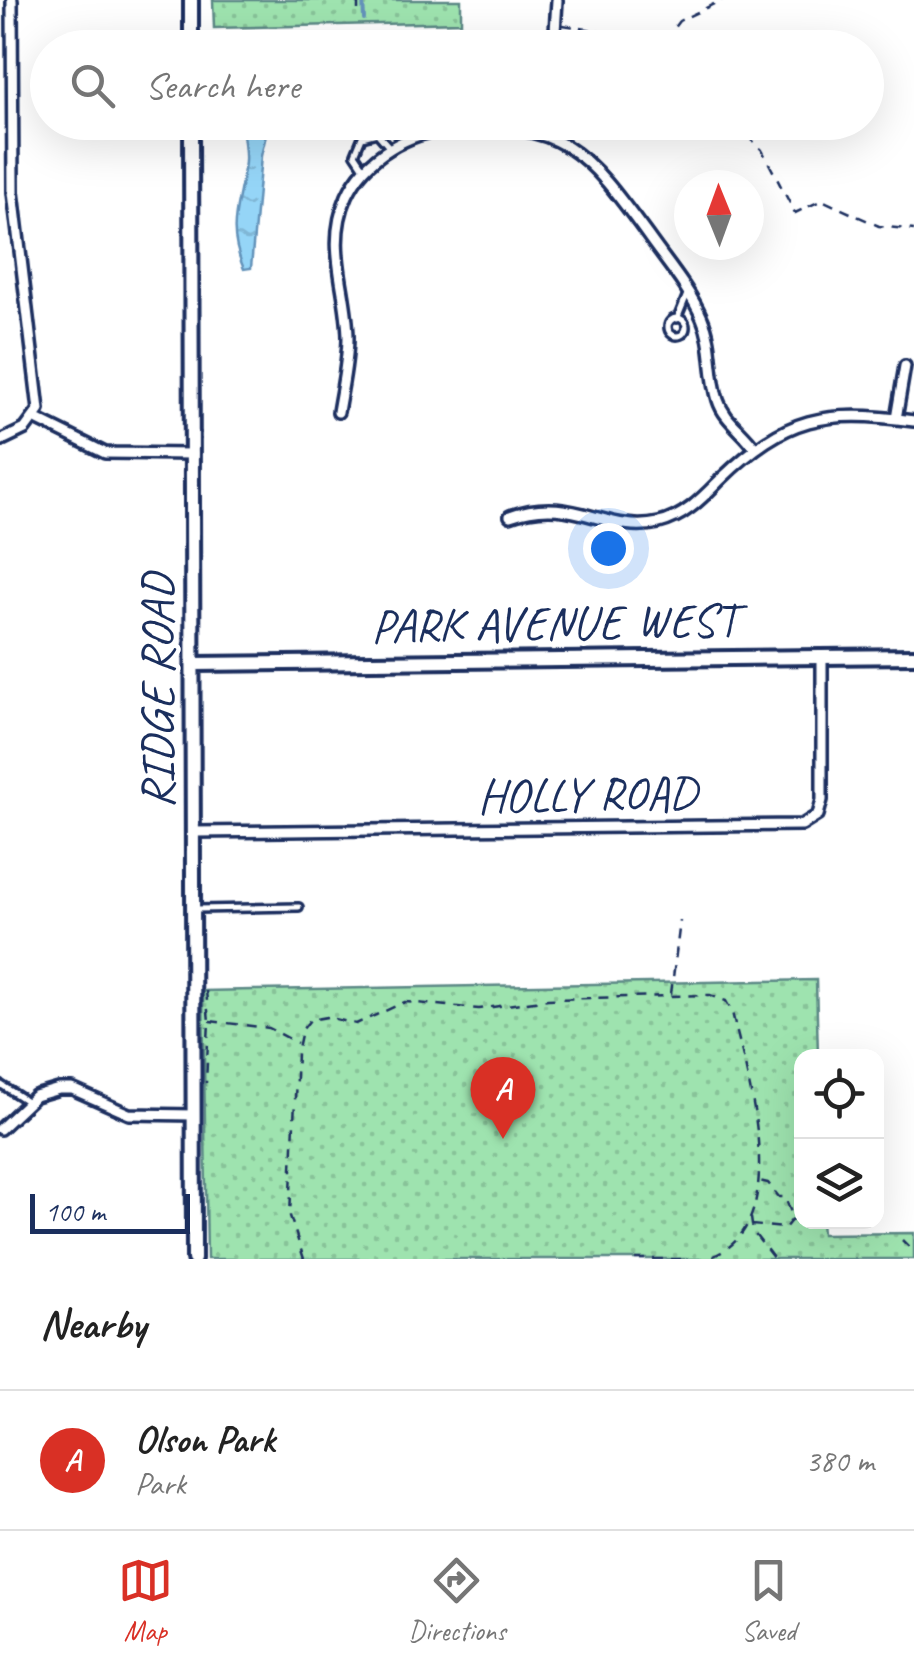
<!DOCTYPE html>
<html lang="en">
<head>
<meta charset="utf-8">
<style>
	:root { --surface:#fff; --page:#f6f6f6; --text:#222; --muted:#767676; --line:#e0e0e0; --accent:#d93025 }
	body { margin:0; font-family:Caveat,sans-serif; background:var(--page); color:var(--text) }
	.controls { position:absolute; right:30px; bottom:30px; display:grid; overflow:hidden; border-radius:20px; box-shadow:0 10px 40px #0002 }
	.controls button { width:90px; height:90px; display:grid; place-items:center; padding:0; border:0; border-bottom:2px solid var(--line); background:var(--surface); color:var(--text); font:50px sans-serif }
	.compass { position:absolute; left:674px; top:170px; width:90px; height:90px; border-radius:50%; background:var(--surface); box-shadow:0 10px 40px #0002; rotate:359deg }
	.scale { position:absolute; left:30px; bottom:25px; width:160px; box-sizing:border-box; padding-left:10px; border:5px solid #1b2f5e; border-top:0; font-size:28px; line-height:35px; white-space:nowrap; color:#1b2f5e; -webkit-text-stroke:8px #fff; paint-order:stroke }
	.you { position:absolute; left:608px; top:548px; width:35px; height:35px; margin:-25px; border:8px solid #fff; border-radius:50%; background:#1a73e8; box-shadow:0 0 0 15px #1a73e833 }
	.badge { display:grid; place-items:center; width:65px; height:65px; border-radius:50%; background:var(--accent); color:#fff; font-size:32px; font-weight:700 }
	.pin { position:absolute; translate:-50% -82px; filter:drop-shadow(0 2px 5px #0008) }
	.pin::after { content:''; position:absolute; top:52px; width:35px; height:30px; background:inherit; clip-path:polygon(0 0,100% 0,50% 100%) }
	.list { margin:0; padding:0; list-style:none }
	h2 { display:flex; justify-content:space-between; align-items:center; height:130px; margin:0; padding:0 40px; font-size:42px }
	h2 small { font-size:32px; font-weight:400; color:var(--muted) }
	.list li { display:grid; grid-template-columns:65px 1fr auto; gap:30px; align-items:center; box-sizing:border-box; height:140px; padding:0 40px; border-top:2px solid var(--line) }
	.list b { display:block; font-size:38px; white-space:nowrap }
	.list p { margin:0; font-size:32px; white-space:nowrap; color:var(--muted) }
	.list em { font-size:32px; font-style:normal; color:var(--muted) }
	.icon { flex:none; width:55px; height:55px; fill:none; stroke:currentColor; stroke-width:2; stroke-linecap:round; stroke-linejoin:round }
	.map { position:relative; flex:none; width:914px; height:1259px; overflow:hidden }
	.search { position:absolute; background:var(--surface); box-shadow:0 10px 40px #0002; left:30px; right:30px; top:30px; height:110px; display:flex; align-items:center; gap:25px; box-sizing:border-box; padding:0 35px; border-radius:55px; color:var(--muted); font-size:38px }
	.sheet { height:270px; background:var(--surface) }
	nav { display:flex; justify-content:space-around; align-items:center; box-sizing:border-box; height:140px; border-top:2px solid var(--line); background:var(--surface); font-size:28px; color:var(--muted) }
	nav a { display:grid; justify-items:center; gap:5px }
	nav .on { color:var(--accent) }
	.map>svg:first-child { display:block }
	.grass { fill:url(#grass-dots); stroke:#5c8986; stroke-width:2.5 }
	.water { fill:url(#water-ripples); stroke:#6493ba; stroke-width:2.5 }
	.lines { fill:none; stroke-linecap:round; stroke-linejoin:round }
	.stream { stroke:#6493ba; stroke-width:4 }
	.lane-casing { stroke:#1b2f5e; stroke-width:12 }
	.street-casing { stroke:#1b2f5e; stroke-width:16 }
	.secondary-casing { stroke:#1b2f5e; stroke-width:20 }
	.path { stroke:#1b2f5e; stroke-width:2.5; stroke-dasharray:10 8; stroke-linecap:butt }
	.lane { stroke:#fff; stroke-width:5 }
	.street { stroke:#fff; stroke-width:9 }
	.secondary { stroke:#fff; stroke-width:12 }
	.labels { text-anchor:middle; stroke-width:9; stroke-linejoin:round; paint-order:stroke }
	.street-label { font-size:48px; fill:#1b2f5e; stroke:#fff }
</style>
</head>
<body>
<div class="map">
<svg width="914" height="1259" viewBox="0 0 914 1259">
	<defs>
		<pattern id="grass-dots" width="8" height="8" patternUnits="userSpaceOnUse" patternTransform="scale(2.5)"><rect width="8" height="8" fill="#9ee3af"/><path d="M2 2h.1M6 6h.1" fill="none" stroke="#88c399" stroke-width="1.8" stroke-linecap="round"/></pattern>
		<pattern id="water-ripples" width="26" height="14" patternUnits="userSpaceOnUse" patternTransform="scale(2.5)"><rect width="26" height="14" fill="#95d5f7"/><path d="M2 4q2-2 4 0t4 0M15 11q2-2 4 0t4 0" fill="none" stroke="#80b7d6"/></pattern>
	</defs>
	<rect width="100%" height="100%" fill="#fff"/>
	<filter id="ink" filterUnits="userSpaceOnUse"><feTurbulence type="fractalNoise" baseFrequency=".01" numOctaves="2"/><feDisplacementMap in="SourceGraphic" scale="20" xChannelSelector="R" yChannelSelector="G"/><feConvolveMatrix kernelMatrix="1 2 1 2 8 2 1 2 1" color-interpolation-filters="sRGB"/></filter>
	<g filter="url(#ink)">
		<path class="grass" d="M213,0H461V22L214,28Z
			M816,980L818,1056H802V1222H821L822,1234L914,1233V1259H207L203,991Z"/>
		<path class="water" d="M483,29L547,32L545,47L484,40L399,48L249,47C283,23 334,41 373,38C410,35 446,30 483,29Z
			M241,123H269L261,156L251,268L244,269C225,225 240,206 245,162C246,149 243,135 241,123Z"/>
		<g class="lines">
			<path class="stream" d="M363,0L364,19"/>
			<defs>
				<path id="lane" d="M377,133L384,122
					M365,169L355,154L362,137L377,133L390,148
					M668 327a9 9 0 1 1 18 0a9 9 0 1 1-18 0Z
					M677,319L688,292
					M197,909L299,907
					M0,1084L28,1102"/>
				<path id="street" d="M554,48L557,0
					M338,412C342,387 348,362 348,337C347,286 325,246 347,196C365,156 409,132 451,129C563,120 586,151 648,236C667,263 689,288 702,318C714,345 709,372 718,400C724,420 743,431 754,447
					M34,418L105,453L193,454
					M896,419L905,366
					M0,441L25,429L39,410L13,192L12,0
					M510,516C574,493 606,535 659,523C685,517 703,497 721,479C786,416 825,409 914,421
					M194,832L802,825L818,815L822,800V656
					M0,1129L35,1096L59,1089H72L129,1114L194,1115"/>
				<path id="secondary" d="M191,0V48
					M191,122L194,1259
					M194,664L914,656"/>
			</defs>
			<use href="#lane" class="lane-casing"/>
			<use href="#street" class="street-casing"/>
			<use href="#secondary" class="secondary-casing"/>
			<path class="path" d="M358,0V18
				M563,25L660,41L669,48
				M664,41L679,21L722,0
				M734,122L762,150L795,213L822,200L879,226L914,230
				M206,991L209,1021L206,1083
				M671,994L680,921
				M210,1021L269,1028L297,1043
				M751,1218L753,1232L774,1259
				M751,1225L785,1228L793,1218L785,1197H779L768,1183L759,1181
				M902,1240L914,1252
				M304,1259L290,1216L297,1053L302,1030L310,1020L327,1017L356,1024L405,1002L479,1009L548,999L710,995L726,1001L732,1012C747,1078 797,1232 705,1259
				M635,1259H686"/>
			<use href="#lane" class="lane"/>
			<use href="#street" class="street"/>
			<use href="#secondary" class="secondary"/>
		</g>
	</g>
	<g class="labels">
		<g class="street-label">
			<text transform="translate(554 622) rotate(-1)" y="17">PARK AVENUE WEST</text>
			<text transform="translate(156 691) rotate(-90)" y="17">RIDGE ROAD</text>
			<text transform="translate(587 793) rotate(-1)" y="17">HOLLY ROAD</text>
		</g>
	</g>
</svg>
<div class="controls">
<button><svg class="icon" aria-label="locate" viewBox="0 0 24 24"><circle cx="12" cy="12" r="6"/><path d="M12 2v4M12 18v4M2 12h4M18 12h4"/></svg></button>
<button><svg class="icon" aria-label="layers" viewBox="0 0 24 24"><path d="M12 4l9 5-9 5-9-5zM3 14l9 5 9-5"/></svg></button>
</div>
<svg class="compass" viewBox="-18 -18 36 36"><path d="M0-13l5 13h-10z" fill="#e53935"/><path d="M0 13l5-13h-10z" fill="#767676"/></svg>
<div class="scale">100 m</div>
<div class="you"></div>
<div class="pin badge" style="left:503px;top:1139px">A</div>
<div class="search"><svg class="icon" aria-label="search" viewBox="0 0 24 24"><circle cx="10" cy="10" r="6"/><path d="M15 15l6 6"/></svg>Search here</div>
</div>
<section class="sheet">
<h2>Nearby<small></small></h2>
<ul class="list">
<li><span class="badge">A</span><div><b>Olson Park</b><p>Park</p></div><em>380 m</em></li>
</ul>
</section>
<nav>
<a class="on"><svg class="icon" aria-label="map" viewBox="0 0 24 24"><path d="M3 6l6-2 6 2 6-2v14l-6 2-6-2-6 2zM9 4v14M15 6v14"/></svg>Map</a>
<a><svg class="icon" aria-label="directions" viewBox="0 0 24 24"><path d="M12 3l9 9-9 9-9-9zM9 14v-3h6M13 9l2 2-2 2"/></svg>Directions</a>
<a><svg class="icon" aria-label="saved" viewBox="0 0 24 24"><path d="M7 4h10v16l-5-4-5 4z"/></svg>Saved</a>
</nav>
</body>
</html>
